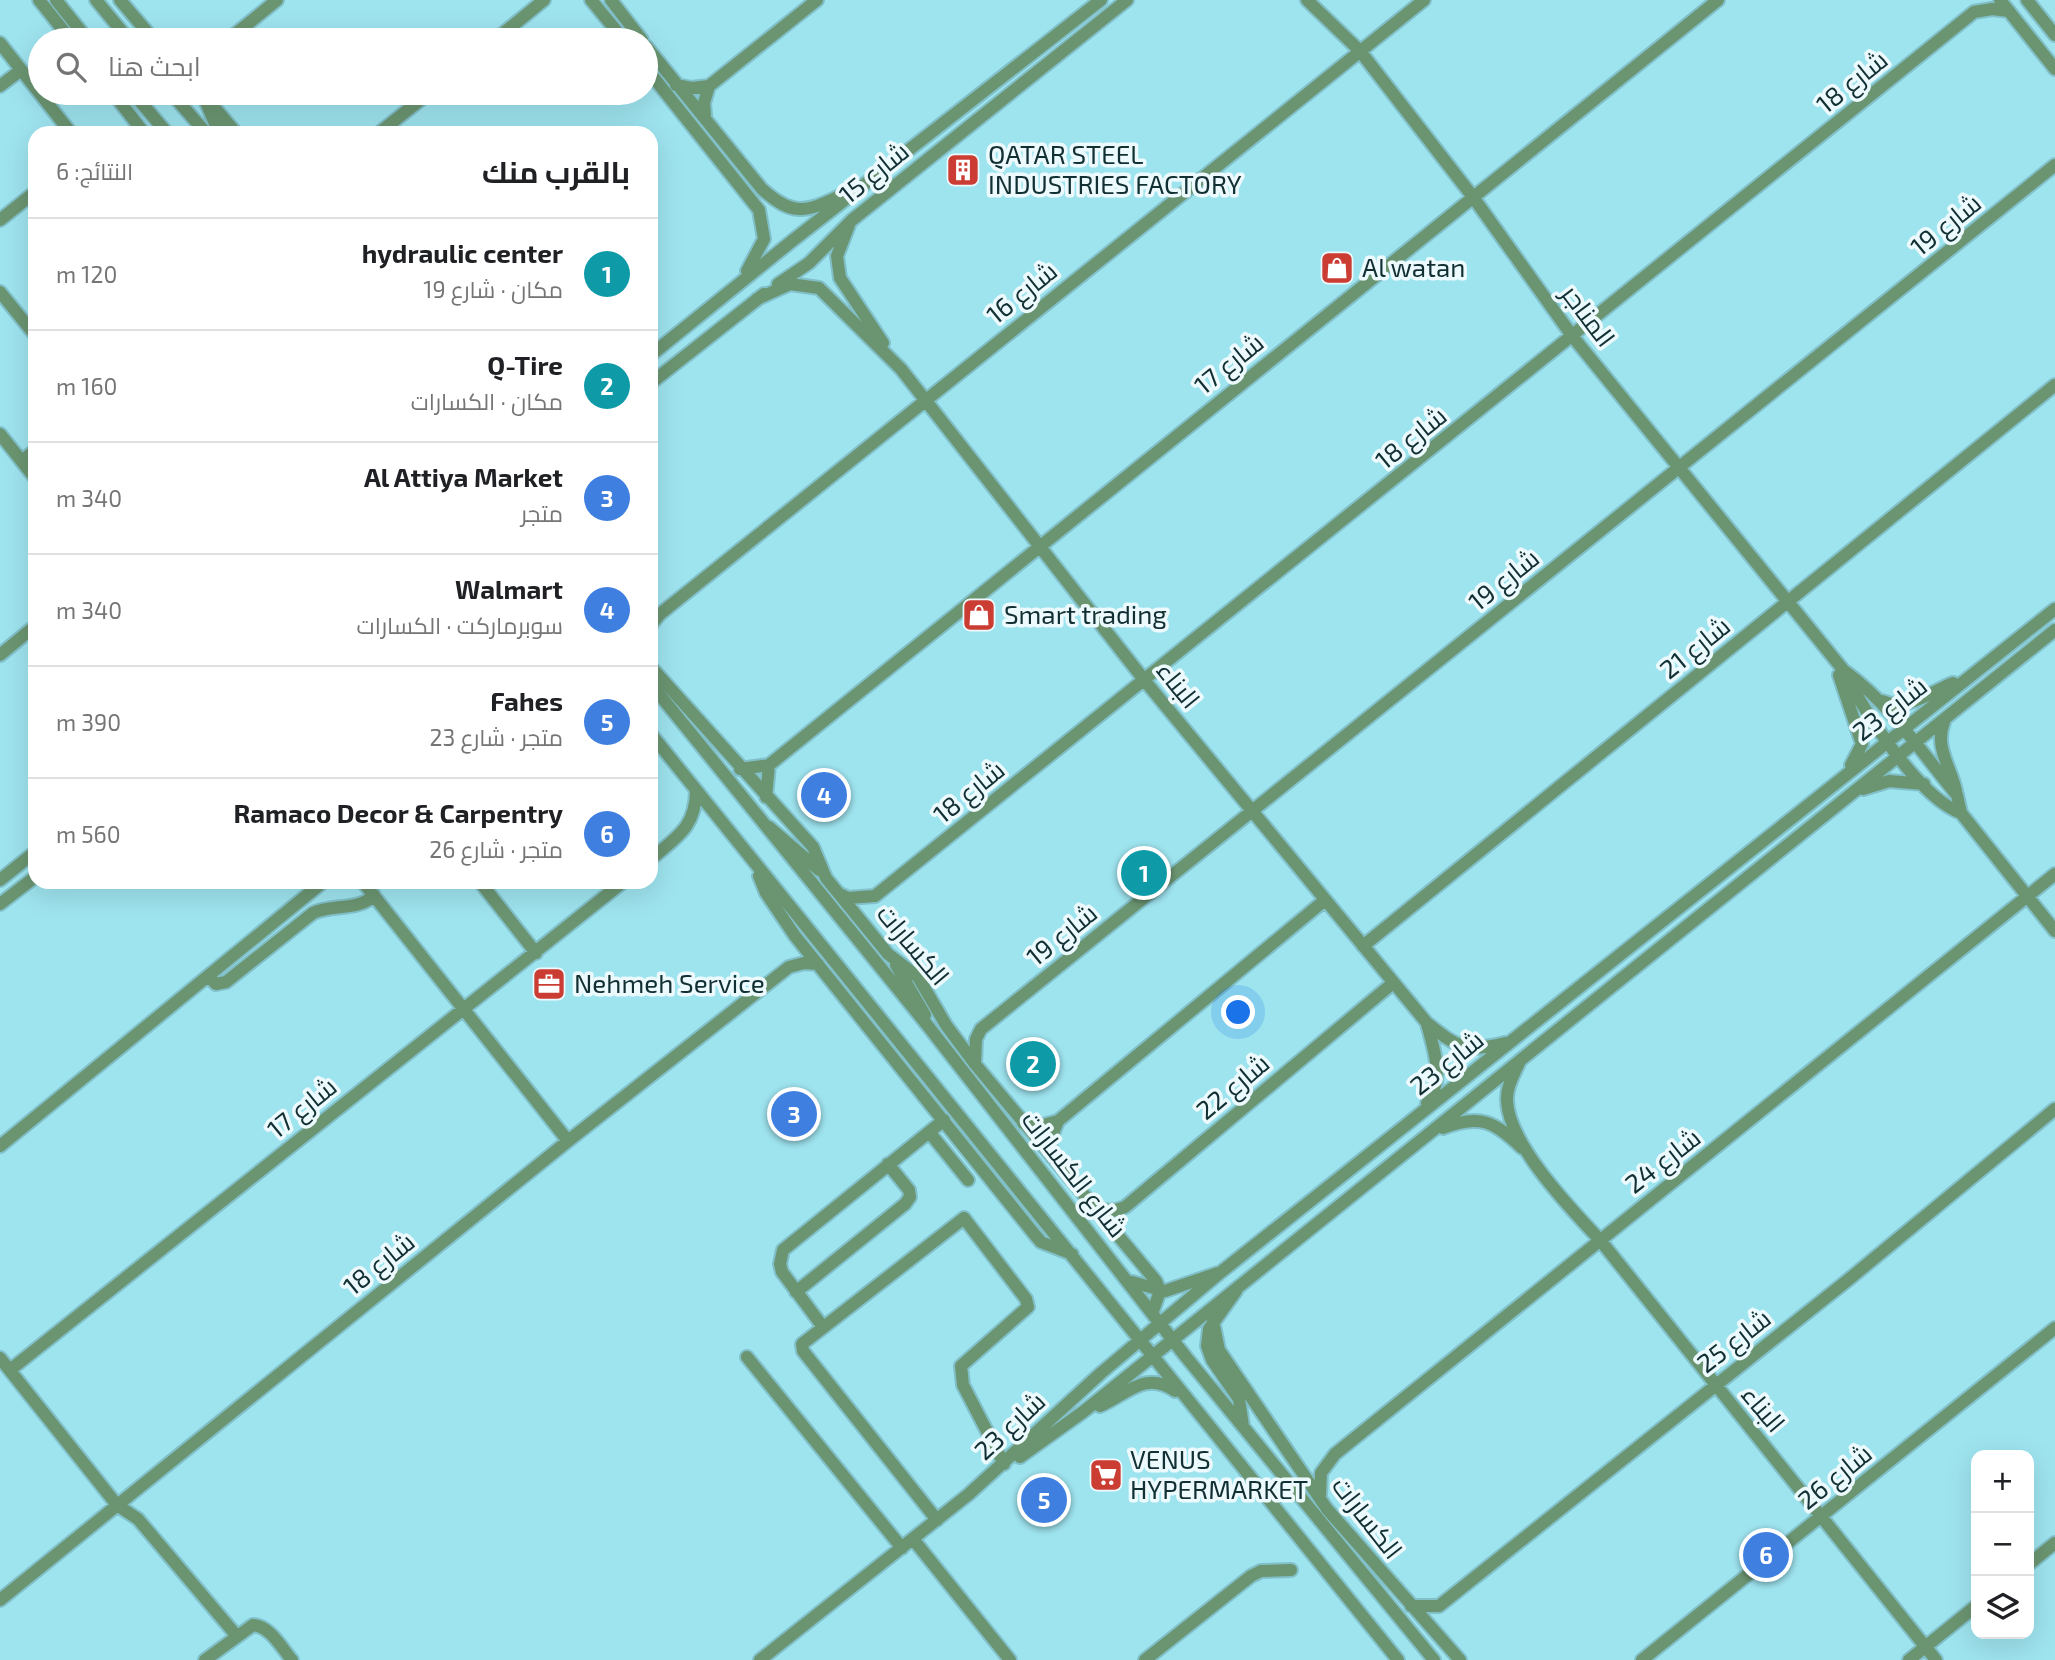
<!DOCTYPE html>
<html lang="ar">
<head>
<meta charset="utf-8">
<style>
	:root { --surface:#fff; --page:#f6f6f6; --text:#202124; --muted:#757577; --line:#e0e0e0; --accent:#cb3d33 }
	body { margin:0; font-family:"Exo 2",Cairo,sans-serif; background:var(--page); color:var(--text); direction:rtl }
	.controls { position:absolute; right:21px; bottom:21px; display:grid; overflow:hidden; border-radius:14px; box-shadow:0 7px 28px #0002 }
	.controls button { width:63px; height:63px; display:grid; place-items:center; padding:0; border:0; border-bottom:2px solid var(--line); background:var(--surface); color:var(--text); font:35px sans-serif }
	.you { position:absolute; left:1239px; top:1013px; width:24px; height:24px; margin:-18px; border:5px solid #fff; border-radius:50%; background:#1a73e8; box-shadow:0 0 0 10px #1a73e833 }
	.badge { display:grid; place-items:center; width:46px; height:46px; border-radius:50%; background:var(--accent); color:#fff; font-size:23px; font-weight:700 }
	.pin { position:absolute; translate:-50% -50%; border:4px solid #fff; box-shadow:0 2px 7px #0006 }
	.list { margin:0; padding:0; list-style:none }
	h2 { display:flex; justify-content:space-between; align-items:center; height:91px; margin:0; padding:0 28px; font-size:30px }
	h2 small { font-size:23px; font-weight:400; color:var(--muted) }
	.list li { display:grid; grid-template-columns:46px 1fr auto; gap:21px; align-items:center; box-sizing:border-box; height:112px; padding:0 28px; border-top:2px solid var(--line) }
	.list b { display:block; font-size:26px; white-space:nowrap }
	.list p { margin:0; font-size:23px; white-space:nowrap; color:var(--muted) }
	.list em { font-size:23px; font-style:normal; color:var(--muted) }
	.icon { flex:none; width:38px; height:38px; fill:none; stroke:currentColor; stroke-width:2; stroke-linecap:round; stroke-linejoin:round }
	.map { position:relative; flex:none; width:2055px; height:1660px; overflow:hidden; direction:ltr }
	.search { position:absolute; background:var(--surface); box-shadow:0 7px 28px #0002; left:28px; top:28px; width:630px; height:77px; display:flex; align-items:center; gap:18px; box-sizing:border-box; padding:0 24px; border-radius:38px; color:var(--muted); font-size:26px }
	.panel { position:absolute; background:var(--surface); box-shadow:0 7px 28px #0002; left:28px; top:126px; width:630px; height:763px; border-radius:21px; direction:rtl }
	.map>svg:first-child { display:block }
	.lines { fill:none; stroke-linecap:round; stroke-linejoin:round }
	.minor-casing { stroke:#82c0c9; stroke-width:16 }
	.minor { stroke:#6b9571; stroke-width:12 }
	.labels { text-anchor:middle; stroke-width:7; stroke-linejoin:round; paint-order:stroke }
	.street-label { font-size:26px; fill:#122f33; stroke:#edfafd }
	.poi-label { font-size:26px; fill:#122f33; stroke:#edfafd; text-anchor:start }
</style>
</head>
<body>
<div class="map">
<svg width="2055" height="1660" viewBox="0 0 2055 1660">
	<rect width="100%" height="100%" fill="#9ee4ef"/>
	<g class="lines">
		<defs>
			<path id="minor" d="M39,0L71,40
				M56,0L88,40
				M96,0L129,40
				M120,0L154,40
				M591,0L624,40
				M611,0L642,40
				M1307,0L1360,51L1473,197L1573,337L1845,672C1863,712 1920,798 1961,813
				M2000,0L2055,69
				M2027,0L2055,35
				M228,40L277,0
				M495,40L544,0
				M0,43L71,133
				M646,46L762,189C792,216 805,213 840,196
				M646,68L759,210L764,239L747,271
				M676,85L692,88L709,86
				M0,86L21,70
				M113,93L144,133
				M133,93L167,133
				M171,93L206,133
				M202,93L236,133
				M205,100L219,133
				M705,115L704,103L709,86L817,0
				M379,133L429,93
				M0,220L35,192
				M849,225L837,256L840,278L883,343
				M778,284L809,263L852,220L1127,0
				M0,292L35,335
				M757,299L790,284L819,288L901,369L1145,681L1427,1023C1458,1048 1466,1053 1505,1043
				M651,355L792,241L1101,0
				M651,383L764,294
				M0,434L35,478
				M22,461L35,450
				M651,625L660,614L1424,0
				M0,655L35,626
				M651,667L813,847L826,878L888,954L918,977L946,1025L975,1064L1156,1281L1160,1291L1153,1311
				M1846,672C1891,705 1921,752 1957,795L1961,813L2055,931
				M1839,675L1862,744L1851,765
				M651,684L928,1026L1186,1357L1434,1660
				M1882,701C1906,712 1931,692 1953,683
				M1944,722C1934,747 1951,767 1956,791
				M651,734L1398,1660
				M740,769L769,765L1718,0
				M1863,789L1889,781L1924,784
				M766,797L769,765
				M769,827L819,870
				M651,859C677,837 696,827 696,790
				M759,876L766,893L795,936L1035,1235L1041,1242L1072,1254
				M0,880L35,852
				M363,882L568,1141
				M480,882L536,953
				M840,894L848,898L875,896L1974,12L1992,9L2009,11
				M0,904L35,877
				M1363,946L2055,385
				M896,965L925,1015
				M208,976L216,984L226,982L313,913C332,904 360,911 374,895
				M1519,1063C1514,1074 1507,1085 1507,1098C1506,1142 1571,1209 1600,1240L1936,1660
				M975,1064L976,1039L981,1029L2055,165
				M1427,1103C1445,1080 1434,1049 1427,1024
				M1023,1123L1040,1126L1058,1121L1325,900
				M1443,1128C1480,1113 1495,1122 1522,1148
				M930,1133L968,1180
				M0,1146L323,882
				M1052,1157L1050,1141L1058,1121
				M1095,1209L1113,1211L1125,1207L1393,983
				M1132,1282L1165,1291L1218,1273
				M1236,1291L1209,1329L1207,1346L1212,1360L1239,1399L1243,1426
				M796,1292L905,1204L910,1197L909,1190L888,1164
				M1213,1321L1219,1350L1327,1509L1460,1660
				M823,1327L782,1272L780,1264L783,1250L944,1120
				M747,1357L902,1548
				M0,1358L117,1505L138,1519L236,1635
				M10,1370L623,882
				M1100,1406C1127,1394 1146,1370 1175,1391
				M1020,1457L1083,1412L2055,630
				M1320,1495L1321,1473L1335,1454L2055,874
				M937,1520L803,1351L802,1344L964,1218L1026,1299L1028,1307L961,1366L963,1385L1004,1464
				M913,1539L1010,1660
				M2029,1564L2055,1543
				M0,1600L568,1141L789,967L804,963L818,964
				M1411,1606H1439L1848,1280L2055,1109
				M205,1660L253,1625C270,1626 281,1647 292,1660
				M760,1660L969,1494L1101,1373L1221,1272L2055,609
				M1145,1660L1251,1576L1261,1571L1291,1570
				M1642,1660L2055,1328
				M1909,1660L1976,1606"/>
		</defs>
		<use href="#minor" class="minor-casing"/>
		<use href="#minor" class="minor"/>
	</g>
	<defs>
		<symbol id="building-square" viewBox="-11 -11 22 22"><rect x="-9" y="-9" width="18" height="18" rx="4" fill="#cb3d33" stroke="#edfafd"/><path d="M-4-6H4V6H1V3H-1V6H-4ZM-2.5-4.3h1.7v1.8h-1.7ZM.8-4.3h1.7v1.8H.8ZM-2.5-1h1.7V.8h-1.7ZM.8-1h1.7V.8H.8Z" fill="#fff"/></symbol>
		<symbol id="shop-square" viewBox="-11 -11 22 22"><rect x="-9" y="-9" width="18" height="18" rx="4" fill="#cb3d33" stroke="#edfafd"/><path d="M-5-2.5h2.3a2.7 3.5 0 0 1 5.4 0H5L5.5 6h-11ZM-1.5-2.5h3a1.5 2.3 0 0 0-3 0Z" fill="#fff"/></symbol>
		<symbol id="office-square" viewBox="-11 -11 22 22"><rect x="-9" y="-9" width="18" height="18" rx="4" fill="#cb3d33" stroke="#edfafd"/><path d="M-6-3h4V-5.5h4V-3h4V5H-6ZM-1-4.5V-3h2v-1.5ZM-6 0V1H6V0Z" fill="#fff"/></symbol>
		<symbol id="supermarket-square" viewBox="-11 -11 22 22"><rect x="-9" y="-9" width="18" height="18" rx="4" fill="#cb3d33" stroke="#edfafd"/><path d="M-6-5.5h2.5l.6 2H6L4.5 2H-2.5L-4.4-4H-6ZM-1.5 3.2a1.3 1.3 0 1 0 .1 0ZM3 3.2a1.3 1.3 0 1 0 .1 0Z" fill="#fff"/></symbol>
	</defs>
	<g fill-rule="evenodd">
		<use href="#building-square" x="944" y="151" width="38" height="38"/>
		<use href="#shop-square" x="1318" y="249" width="38" height="38"/>
		<use href="#shop-square" x="960" y="596" width="38" height="38"/>
		<use href="#office-square" x="530" y="965" width="38" height="38"/>
		<use href="#supermarket-square" x="1087" y="1456" width="38" height="38"/>
	</g>
	<g class="labels">
		<g class="street-label">
			<text transform="translate(1852 82) rotate(-39)" y="9">شارع 18</text>
			<text transform="translate(874 173) rotate(-39)" y="9">شارع 15</text>
			<text transform="translate(1946 225) rotate(-39)" y="9">شارع 19</text>
			<text transform="translate(1022 293) rotate(-39)" y="9">شارع 16</text>
			<text transform="translate(1588 316) rotate(53)" y="9">المناجر</text>
			<text transform="translate(1229 364) rotate(-39)" y="9">شارع 17</text>
			<text transform="translate(1411 438) rotate(-39)" y="9">شارع 18</text>
			<text transform="translate(1504 580) rotate(-39)" y="9">شارع 19</text>
			<text transform="translate(1695 648) rotate(-39)" y="9">شارع 21</text>
			<text transform="translate(1178 685) rotate(51)" y="9">البناء</text>
			<text transform="translate(1890 709) rotate(-38)" y="9">شارع 23</text>
			<text transform="translate(969 792) rotate(-39)" y="9">شارع 18</text>
			<text transform="translate(1062 935) rotate(-39)" y="9">شارع 19</text>
			<text transform="translate(913 945) rotate(50)" y="9">الكسارات</text>
			<text transform="translate(1447 1063) rotate(-39)" y="9">شارع 23</text>
			<text transform="translate(1233 1087) rotate(-40)" y="9">شارع 22</text>
			<text transform="translate(302 1108) rotate(-39)" y="9">شارع 17</text>
			<text transform="translate(1663 1161) rotate(-38)" y="9">شارع 24</text>
			<text transform="translate(1074 1174) rotate(52)" y="9">شارع الكسارات</text>
			<text transform="translate(379 1264) rotate(-39)" y="9">شارع 18</text>
			<text transform="translate(1734 1341) rotate(-38)" y="9">شارع 25</text>
			<text transform="translate(1763 1409) rotate(50)" y="9">البناء</text>
			<text transform="translate(1010 1426) rotate(-43)" y="9">شارع 23</text>
			<text transform="translate(1835 1477) rotate(-39)" y="9">شارع 26</text>
			<text transform="translate(1367 1518) rotate(52)" y="9">الكسارات</text>
		</g>
		<g class="poi-label">
			<text x="988" y="164">QATAR STEEL<tspan x="988" dy="30">INDUSTRIES FACTORY</tspan></text>
			<text x="1362" y="277">Al watan</text>
			<text x="1004" y="624">Smart trading</text>
			<text x="574" y="993">Nehmeh Service</text>
			<text x="1130" y="1469">VENUS<tspan x="1130" dy="30">HYPERMARKET</tspan></text>
		</g>
	</g>
</svg>
<div class="controls">
<button>+</button>
<button>−</button>
<button><svg class="icon" aria-label="layers" viewBox="0 0 24 24"><path d="M12 4l9 5-9 5-9-5zM3 14l9 5 9-5"/></svg></button>
</div>
<div class="you"></div>
<div class="pin badge" style="left:1144px;top:873px;background:#0f9aa8">1</div>
<div class="pin badge" style="left:1033px;top:1064px;background:#0f9aa8">2</div>
<div class="pin badge" style="left:794px;top:1114px;background:#3f7fe0">3</div>
<div class="pin badge" style="left:824px;top:795px;background:#3f7fe0">4</div>
<div class="pin badge" style="left:1044px;top:1500px;background:#3f7fe0">5</div>
<div class="pin badge" style="left:1766px;top:1555px;background:#3f7fe0">6</div>
<div class="search"><svg class="icon" aria-label="search" viewBox="0 0 24 24"><circle cx="10" cy="10" r="6"/><path d="M15 15l6 6"/></svg>ابحث هنا</div>
<section class="panel">
<h2>بالقرب منك<small>النتائج: 6</small></h2>
<ul class="list">
<li><span class="badge" style="background:#0f9aa8">1</span><div><b>hydraulic center</b><p>مكان · شارع 19</p></div><em>120 m</em></li>
<li><span class="badge" style="background:#0f9aa8">2</span><div><b>Q-Tire</b><p>مكان · الكسارات</p></div><em>160 m</em></li>
<li><span class="badge" style="background:#3f7fe0">3</span><div><b>Al Attiya Market</b><p>متجر</p></div><em>340 m</em></li>
<li><span class="badge" style="background:#3f7fe0">4</span><div><b>Walmart</b><p>سوبرماركت · الكسارات</p></div><em>340 m</em></li>
<li><span class="badge" style="background:#3f7fe0">5</span><div><b>Fahes</b><p>متجر · شارع 23</p></div><em>390 m</em></li>
<li><span class="badge" style="background:#3f7fe0">6</span><div><b>Ramaco Decor &amp; Carpentry</b><p>متجر · شارع 26</p></div><em>560 m</em></li>
</ul>
</section>
</div>
</body>
</html>
